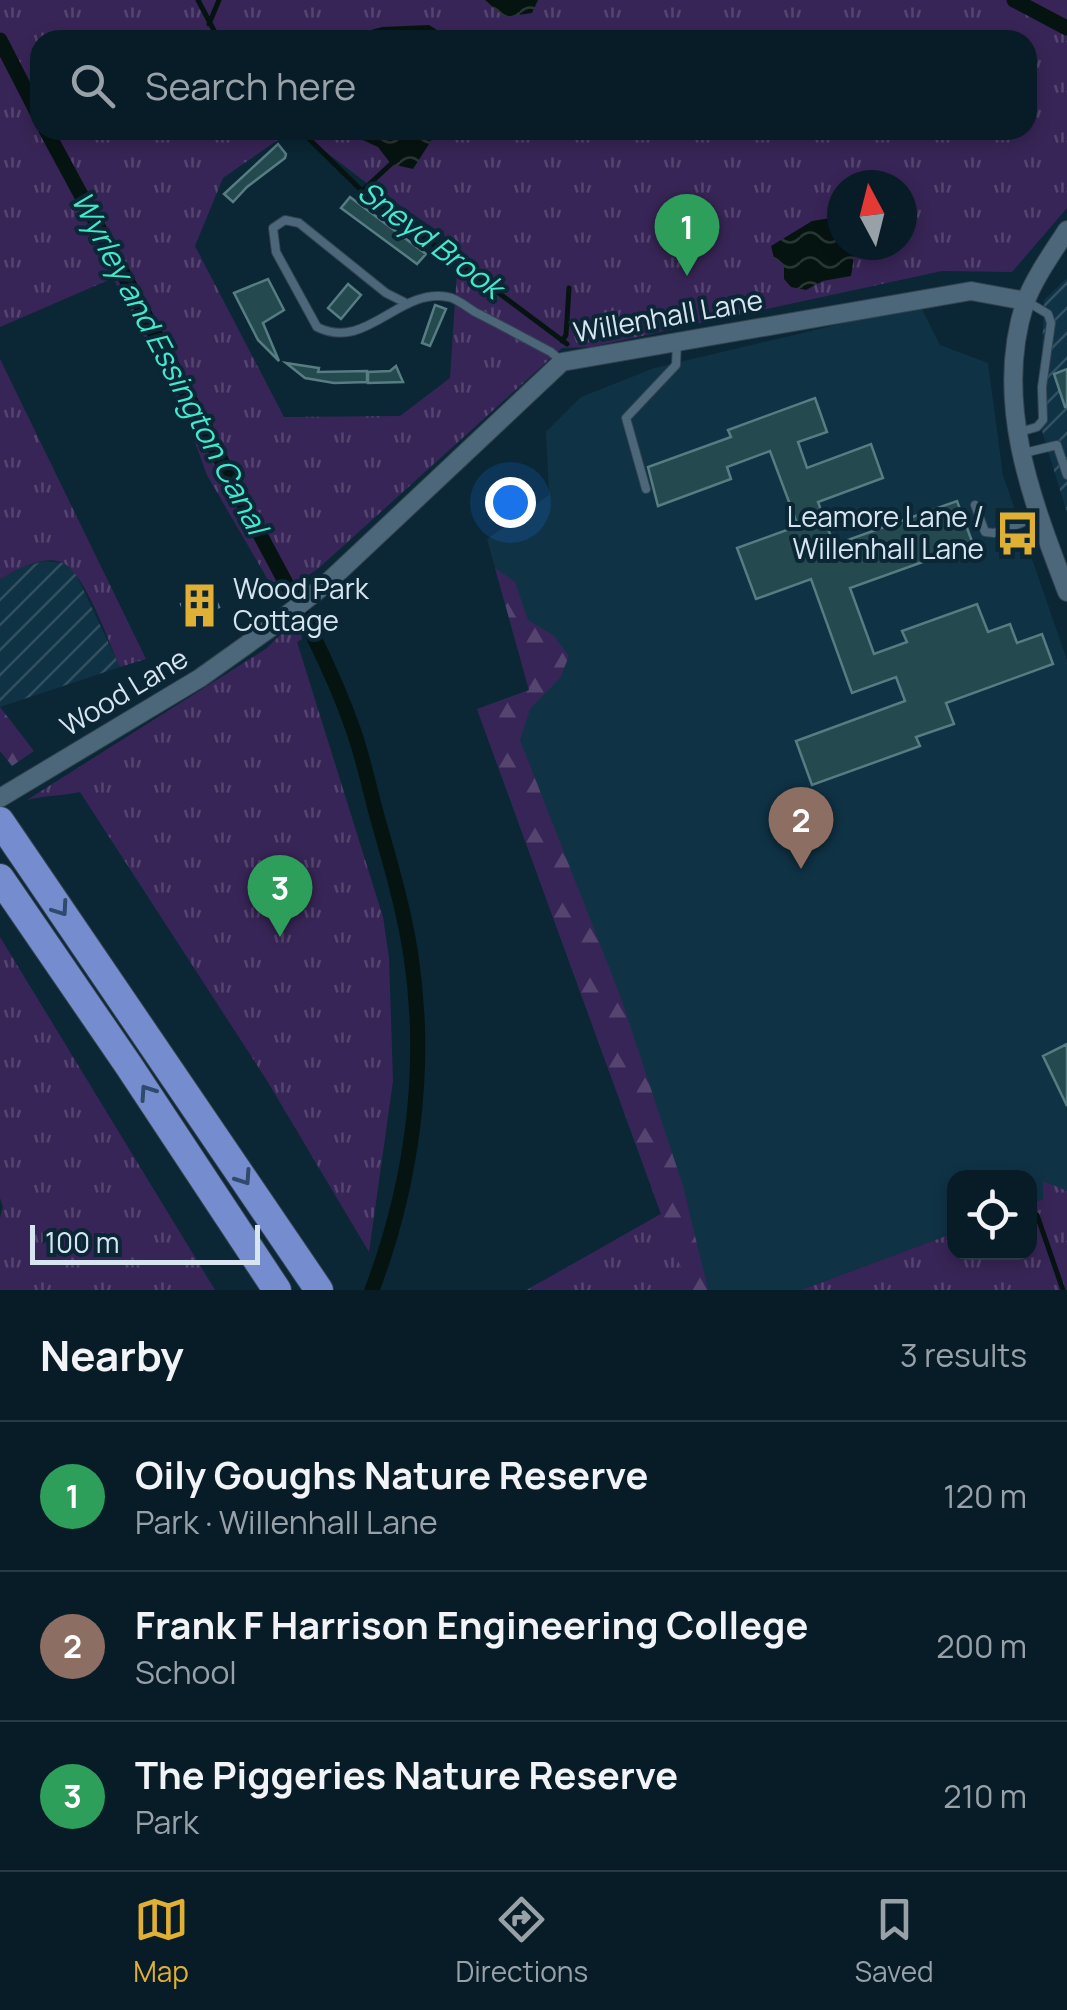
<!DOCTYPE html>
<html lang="en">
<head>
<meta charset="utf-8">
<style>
	:root { --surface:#081c28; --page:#112530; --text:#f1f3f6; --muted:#98a1a8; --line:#293a45; --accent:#dfb034 }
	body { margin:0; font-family:Manrope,sans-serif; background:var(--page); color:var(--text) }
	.controls { position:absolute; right:30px; bottom:30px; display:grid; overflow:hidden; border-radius:20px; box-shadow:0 5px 15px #0003 }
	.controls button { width:90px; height:90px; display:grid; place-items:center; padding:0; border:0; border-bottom:2px solid var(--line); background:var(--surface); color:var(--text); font:50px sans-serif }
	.compass { position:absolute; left:827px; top:170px; width:90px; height:90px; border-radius:50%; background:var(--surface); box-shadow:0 5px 15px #0003; rotate:353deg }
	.scale { position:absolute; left:30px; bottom:25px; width:230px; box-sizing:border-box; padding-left:10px; border:5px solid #d6e5f0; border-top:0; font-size:28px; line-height:35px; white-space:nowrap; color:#d6e5f0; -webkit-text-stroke:8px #0b2635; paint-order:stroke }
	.you { position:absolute; left:510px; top:502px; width:35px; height:35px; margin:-25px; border:8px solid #fff; border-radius:50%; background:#1a73e8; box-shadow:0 0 0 15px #1a73e833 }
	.badge { display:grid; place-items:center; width:65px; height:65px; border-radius:50%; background:var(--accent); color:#fff; font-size:32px; font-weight:700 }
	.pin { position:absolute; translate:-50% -82px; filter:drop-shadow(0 2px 5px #0008) }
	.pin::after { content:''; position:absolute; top:52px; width:35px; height:30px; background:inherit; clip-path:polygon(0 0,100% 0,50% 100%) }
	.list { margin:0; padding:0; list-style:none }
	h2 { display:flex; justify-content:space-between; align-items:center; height:130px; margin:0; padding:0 40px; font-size:42px }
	h2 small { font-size:32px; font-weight:400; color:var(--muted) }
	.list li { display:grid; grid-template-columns:65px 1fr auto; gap:30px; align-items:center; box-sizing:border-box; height:150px; padding:0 40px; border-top:2px solid var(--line) }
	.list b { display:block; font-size:38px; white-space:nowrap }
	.list p { margin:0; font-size:32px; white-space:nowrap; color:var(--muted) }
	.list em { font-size:32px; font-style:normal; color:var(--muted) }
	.icon { flex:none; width:55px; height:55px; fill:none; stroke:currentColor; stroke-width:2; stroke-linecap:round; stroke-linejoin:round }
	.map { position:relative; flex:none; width:1067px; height:1290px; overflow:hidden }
	.search { position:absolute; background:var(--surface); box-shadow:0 5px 15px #0003; left:30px; right:30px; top:30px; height:110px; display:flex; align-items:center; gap:25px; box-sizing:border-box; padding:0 35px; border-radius:30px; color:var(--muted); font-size:38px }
	.sheet { height:580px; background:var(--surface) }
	nav { display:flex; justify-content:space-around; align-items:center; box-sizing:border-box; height:140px; border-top:2px solid var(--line); background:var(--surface); font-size:28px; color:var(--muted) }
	nav a { display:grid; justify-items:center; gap:5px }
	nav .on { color:var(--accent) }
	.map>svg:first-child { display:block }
	.built { fill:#0f3245 }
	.industrial { fill:url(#industrial-furrows) }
	.forest { fill:url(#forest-firs) }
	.park { fill:url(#park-tufts); fill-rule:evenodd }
	.water { fill:url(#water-waves) }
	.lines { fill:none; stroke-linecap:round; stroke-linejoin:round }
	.stream { stroke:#061411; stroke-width:5 }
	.canal { stroke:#061411; stroke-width:15 }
	.building { fill:#244a4f; stroke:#577d83; stroke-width:2.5 }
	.service-casing { stroke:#33424f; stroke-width:10 }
	.tertiary-casing { stroke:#33424f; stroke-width:20 }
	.motorway-casing { stroke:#33424f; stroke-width:30 }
	.service { stroke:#4b6779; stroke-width:8 }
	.tertiary { stroke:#4b6779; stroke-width:18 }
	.motorway { stroke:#758dcf; stroke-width:28 }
	.oneway { stroke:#304a6b }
	.labels { text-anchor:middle; stroke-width:8; stroke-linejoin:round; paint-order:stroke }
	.street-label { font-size:28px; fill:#d6e5f0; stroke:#0b2635 }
	.poi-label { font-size:28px; fill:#d6e5f0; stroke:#0b2635; text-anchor:end }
	.water-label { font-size:30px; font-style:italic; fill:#43e9cb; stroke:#0b2635 }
</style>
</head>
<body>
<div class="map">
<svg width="1067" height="1290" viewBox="0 0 1067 1290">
	<defs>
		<pattern id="industrial-furrows" width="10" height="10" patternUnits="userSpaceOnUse" patternTransform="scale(2.5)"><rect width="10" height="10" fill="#0f3245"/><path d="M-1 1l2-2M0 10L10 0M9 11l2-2" fill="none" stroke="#315060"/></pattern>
		<pattern id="forest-firs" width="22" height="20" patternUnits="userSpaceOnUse" patternTransform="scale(2.5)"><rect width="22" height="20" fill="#382557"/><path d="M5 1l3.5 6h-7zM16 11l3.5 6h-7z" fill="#54446f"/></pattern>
		<pattern id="park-tufts" width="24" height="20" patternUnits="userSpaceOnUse" patternTransform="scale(2.5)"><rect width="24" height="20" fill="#382557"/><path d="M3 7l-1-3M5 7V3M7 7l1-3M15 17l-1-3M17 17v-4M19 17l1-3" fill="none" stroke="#54446f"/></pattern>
		<pattern id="water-waves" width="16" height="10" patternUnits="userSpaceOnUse" patternTransform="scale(2.5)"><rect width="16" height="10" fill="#061411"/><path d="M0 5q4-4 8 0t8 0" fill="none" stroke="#2a3634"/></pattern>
	</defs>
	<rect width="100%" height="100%" fill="#0b2635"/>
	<path class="built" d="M920,305L940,345L988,363L1003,475L1067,660V1191L1043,1182V1199L1030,1204V1178H954V1233L801,1290H689L477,709L529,690L487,539L549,495L546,432L581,397L654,368Z"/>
	<path class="industrial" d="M1067,278V513L1039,421L1044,300Z
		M44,561L63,563L75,572L120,667L0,707V579L23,567Z"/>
	<path class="forest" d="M495,568L515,582L528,620L554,636L569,656L560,678L530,709L520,740L621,998L683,1186L708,1290H527L661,1214L477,709L529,690Z
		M0,707L34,751L12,766L0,751Z"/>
	<path class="park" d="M0,0H1067V208L1012,272L942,271L591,347L562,348L320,567L278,597L207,475L185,415L113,278L0,327ZM40,40H1027V130H297L368,184L444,235L458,256L450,378L400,416L284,417L195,246L223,178L292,130H40ZM842,185H902V245H842Z
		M0,359L146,659L120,667C109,643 85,571 61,562C41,555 17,570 0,579Z
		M300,622L302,639L297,642L383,917L389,958L393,1081L369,1252L266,1079L80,792C62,796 46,795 27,800L267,648L289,626L292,628Z
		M0,937L215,1290H0V1218L3,1207L0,1198Z
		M1043,1181L1067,1191V1290H801L954,1233V1252H1030V1204L1043,1199Z
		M661,1214L689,1290H527Z"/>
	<path class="water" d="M485,0H538L532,13L504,17Z
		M429,25L442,33L441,40H313L310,30L360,33L382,27Z
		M350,130H438L413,169L391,164L378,147L352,135Z
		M842,216V245H856L851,276L823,281L806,290L791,287L784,279V265L774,258L771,246L812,221Z"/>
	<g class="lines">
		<path class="stream" d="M198,0L219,40
			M209,24L219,0
			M300,130L362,191L567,344
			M362,191L391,164
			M562,341L566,335L569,288
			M1037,1215L1063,1290"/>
		<path class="canal" d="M1014,0L1067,28
			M0,40L40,118
			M46,130C111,250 175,370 237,491C277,569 324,646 353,729C363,757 369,787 377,816C390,862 404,909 411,956C428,1069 412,1184 372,1290"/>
	</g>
	<path class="building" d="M278,144L286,154L285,158L247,187L233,202L224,194Z
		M350,197L426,254L417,264L341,208Z
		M268,279L284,310L263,323L279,361L258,340L234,293Z
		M348,284L361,295L341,319L328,308Z
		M435,305L446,309L430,346L422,343Z
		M286,363L319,368L318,372L367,371V382L334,383L305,378Z
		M396,366L403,382L368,383V372L390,371Z
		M1067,369V407H1065L1054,374Z
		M815,398L827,432L798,442L807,468L871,444L883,478L818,502L834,545L957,501L973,544L850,588L874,654L907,642L902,631L977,604L988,632L1010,624L1017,643L1042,634L1053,664L946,703L954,724L916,737L920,746L812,785L796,741L905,701L896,677L852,693L811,579L756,599L737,548L798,526L770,451L727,467L731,479L658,506L648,467L731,437L728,430Z
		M211,590L219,607L188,620L181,604Z
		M1067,1044V1106L1043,1056Z"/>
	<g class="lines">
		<defs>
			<path id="service" d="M404,302L386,293L299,223L285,220L273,228L276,252L317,327C366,352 399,287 448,297C456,298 467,307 475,312C501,325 526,339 551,352L560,360
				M1020,432L1037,427L1043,420L1042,387L1051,323L1048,314L1026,301
				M1024,453L1057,445L1067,475
				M646,489L626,418L676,365L677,341
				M975,505L985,532L994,533L1038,517"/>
			<path id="tertiary" d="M1067,230C1053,252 1034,278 1025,303C993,402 1032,500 1067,592
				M0,798L200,678L273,626L327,583L562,362L971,291L1026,301"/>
			<path id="motorway" d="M0,821L319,1290
				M0,878L129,1066L277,1290"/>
		</defs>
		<use href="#service" class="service-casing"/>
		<use href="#tertiary" class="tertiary-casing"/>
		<use href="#motorway" class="motorway-casing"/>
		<use href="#service" class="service"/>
		<use href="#tertiary" class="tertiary"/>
		<use href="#motorway" class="motorway"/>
	</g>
	<defs><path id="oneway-chevron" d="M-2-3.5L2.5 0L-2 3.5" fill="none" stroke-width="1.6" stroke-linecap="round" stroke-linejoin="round" transform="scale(2.5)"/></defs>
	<g class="oneway">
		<use href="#oneway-chevron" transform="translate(61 909) rotate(55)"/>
		<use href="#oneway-chevron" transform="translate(147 1092) rotate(-124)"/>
		<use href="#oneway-chevron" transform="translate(244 1178) rotate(56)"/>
	</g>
	<defs>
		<symbol id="bus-bare" viewBox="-9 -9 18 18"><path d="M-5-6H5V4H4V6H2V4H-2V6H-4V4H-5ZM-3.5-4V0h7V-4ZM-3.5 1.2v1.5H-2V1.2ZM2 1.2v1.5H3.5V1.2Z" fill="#dfb034" stroke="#0b2635" stroke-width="2.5" paint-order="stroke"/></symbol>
		<symbol id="building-bare" viewBox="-9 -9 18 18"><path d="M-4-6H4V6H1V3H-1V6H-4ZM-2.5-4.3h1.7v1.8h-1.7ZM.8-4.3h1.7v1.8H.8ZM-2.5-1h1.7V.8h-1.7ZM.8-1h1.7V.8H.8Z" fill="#dfb034" stroke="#0b2635" stroke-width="2.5" paint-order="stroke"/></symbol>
	</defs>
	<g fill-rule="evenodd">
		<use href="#bus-bare" x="986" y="502" width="63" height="63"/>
		<use href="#building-bare" x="168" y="574" width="63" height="63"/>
	</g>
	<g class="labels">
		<g class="street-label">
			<text transform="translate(668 316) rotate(-10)" y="10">Willenhall Lane</text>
			<text transform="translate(124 692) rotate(-31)" y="10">Wood Lane</text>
		</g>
		<g class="poi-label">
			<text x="984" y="527">Leamore Lane /<tspan x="984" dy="32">Willenhall Lane</tspan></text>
			<text x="233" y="599" text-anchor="start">Wood Park<tspan x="233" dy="32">Cottage</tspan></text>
		</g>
		<g class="water-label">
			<text transform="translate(430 240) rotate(37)" y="10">Sneyd Brook</text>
			<text transform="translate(169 363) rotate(62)" y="10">Wyrley and Essington Canal</text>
		</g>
	</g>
</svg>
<div class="controls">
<button><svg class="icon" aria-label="locate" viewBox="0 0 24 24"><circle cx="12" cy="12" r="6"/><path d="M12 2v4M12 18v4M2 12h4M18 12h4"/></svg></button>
</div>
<svg class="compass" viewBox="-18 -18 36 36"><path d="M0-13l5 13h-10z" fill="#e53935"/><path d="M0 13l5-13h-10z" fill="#98a1a8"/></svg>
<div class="scale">100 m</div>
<div class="you"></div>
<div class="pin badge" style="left:687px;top:276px;background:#2e9e5b">1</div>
<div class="pin badge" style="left:801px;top:869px;background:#8d6e63">2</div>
<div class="pin badge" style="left:280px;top:937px;background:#2e9e5b">3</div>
<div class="search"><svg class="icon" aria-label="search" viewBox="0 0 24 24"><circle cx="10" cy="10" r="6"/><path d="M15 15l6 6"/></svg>Search here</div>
</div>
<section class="sheet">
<h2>Nearby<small>3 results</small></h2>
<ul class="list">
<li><span class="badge" style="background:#2e9e5b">1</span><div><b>Oily Goughs Nature Reserve</b><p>Park · Willenhall Lane</p></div><em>120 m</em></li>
<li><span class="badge" style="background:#8d6e63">2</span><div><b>Frank F Harrison Engineering College</b><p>School</p></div><em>200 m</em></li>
<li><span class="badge" style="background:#2e9e5b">3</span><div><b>The Piggeries Nature Reserve</b><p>Park</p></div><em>210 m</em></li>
</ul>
</section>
<nav>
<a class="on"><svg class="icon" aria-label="map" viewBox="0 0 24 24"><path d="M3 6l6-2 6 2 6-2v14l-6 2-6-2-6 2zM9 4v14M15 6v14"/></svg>Map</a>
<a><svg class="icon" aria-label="directions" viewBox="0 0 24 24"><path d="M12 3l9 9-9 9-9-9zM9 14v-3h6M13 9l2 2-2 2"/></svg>Directions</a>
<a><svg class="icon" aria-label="saved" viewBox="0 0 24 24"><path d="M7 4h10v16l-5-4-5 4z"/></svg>Saved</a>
</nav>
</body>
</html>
